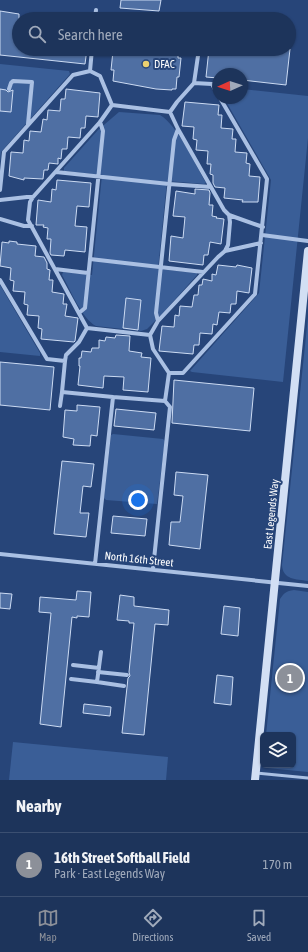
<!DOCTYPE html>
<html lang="en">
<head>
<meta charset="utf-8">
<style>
	:root { --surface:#1d345b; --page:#253c61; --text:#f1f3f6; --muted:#a0aabb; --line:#3b4f71; --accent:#8c9099 }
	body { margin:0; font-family:"Asap Condensed",sans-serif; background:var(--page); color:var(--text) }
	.controls { position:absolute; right:12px; bottom:12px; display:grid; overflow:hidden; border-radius:6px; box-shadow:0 1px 3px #0004 }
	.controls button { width:36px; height:36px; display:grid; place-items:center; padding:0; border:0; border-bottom:1px solid var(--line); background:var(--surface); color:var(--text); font:20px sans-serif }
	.compass { position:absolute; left:212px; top:68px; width:36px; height:36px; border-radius:50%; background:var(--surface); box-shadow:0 1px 3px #0004; rotate:267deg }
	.you { position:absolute; left:138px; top:500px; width:14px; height:14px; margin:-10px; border:3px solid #fff; border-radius:50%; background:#1a73e8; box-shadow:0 0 0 6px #1a73e833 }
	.badge { display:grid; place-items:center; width:26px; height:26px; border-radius:50%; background:var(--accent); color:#fff; font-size:13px; font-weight:700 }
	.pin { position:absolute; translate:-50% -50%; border:2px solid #fff; box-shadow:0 1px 4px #0006 }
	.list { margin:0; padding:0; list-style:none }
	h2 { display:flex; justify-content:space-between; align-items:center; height:52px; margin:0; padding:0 16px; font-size:17px }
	h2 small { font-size:13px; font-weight:400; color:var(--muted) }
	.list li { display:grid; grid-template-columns:26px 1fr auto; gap:12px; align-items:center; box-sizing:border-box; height:64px; padding:0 16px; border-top:1px solid var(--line) }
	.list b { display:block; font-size:15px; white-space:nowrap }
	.list p { margin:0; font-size:13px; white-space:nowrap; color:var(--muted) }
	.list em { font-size:13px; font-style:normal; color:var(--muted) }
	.icon { flex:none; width:22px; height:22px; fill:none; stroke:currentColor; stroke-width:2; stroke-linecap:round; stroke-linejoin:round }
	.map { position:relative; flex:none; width:308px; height:780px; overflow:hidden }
	.search { position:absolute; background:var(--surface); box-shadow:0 1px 3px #0004; left:12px; right:12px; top:12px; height:44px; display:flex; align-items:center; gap:10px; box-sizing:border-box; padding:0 14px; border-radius:22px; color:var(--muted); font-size:15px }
	.sheet { height:116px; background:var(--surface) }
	nav { display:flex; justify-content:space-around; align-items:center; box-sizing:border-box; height:56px; border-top:1px solid var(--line); background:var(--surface); font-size:11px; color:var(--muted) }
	nav a { display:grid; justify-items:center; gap:2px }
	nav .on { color:var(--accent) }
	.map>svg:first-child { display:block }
	.green { fill:#3a5e97 }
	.building { fill:#4f6fa3; stroke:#ccdbf3 }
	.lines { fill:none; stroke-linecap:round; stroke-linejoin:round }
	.lane { stroke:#aac0e3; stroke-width:3 }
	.street { stroke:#aac0e3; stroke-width:4 }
	.secondary { stroke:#d2dff4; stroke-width:8 }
	.poi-dot { fill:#ebd070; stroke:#274579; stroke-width:1.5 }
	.labels { text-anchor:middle; stroke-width:4; stroke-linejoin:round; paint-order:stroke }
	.poi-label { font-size:11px; fill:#fff; stroke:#274579; text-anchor:start }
	.street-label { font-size:11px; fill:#fff; stroke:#274579 }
</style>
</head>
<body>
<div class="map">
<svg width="308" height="780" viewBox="0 0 308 780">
	<rect width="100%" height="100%" fill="#274579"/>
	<path class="green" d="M0,64L69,71L70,74L1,152L0,162Z
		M242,89L308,96V138L283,382L192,372L190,371L259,293L271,180L224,98H242Z
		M119,112L160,115C178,126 195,164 206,183L204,184L167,181L158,269L197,273V275L162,314L147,329L141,331L96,326C82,319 70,289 62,275L63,272L92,275L102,175L64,171V168L98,130Z
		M0,285L40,353V356L0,352Z
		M308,317V581C296,579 283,580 282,565Z
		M113,434L163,439L165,441L157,504L106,500L104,498L111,435Z
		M294,590L308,592V772L267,768L265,765H293V735H266L280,599C284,593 286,591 294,590Z
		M13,742L168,757L166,780H9Z"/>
	<path class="building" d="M121,0H161L159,11L120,8Z
		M0,11L19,14V49H87L85,64L0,55Z
		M117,49H178V58H181L179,77H177L176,89H172V90L156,89L113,81L114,70H111L113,51L117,52Z
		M209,49H290L286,85L242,80V74H218V78L206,77Z
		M0,89L6,90L8,92L13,90L11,112L0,111Z
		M66,89L100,93L98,117L86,116L85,128H81L80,138L68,137L67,149H62L61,159L58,158V164L49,163L48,170H44L43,179L24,178V180L9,176L11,152L23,153L24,140L29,141L30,131L41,132L43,119L47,120L48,110L60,111L61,99H65Z
		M185,102L219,105L218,115H222L221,128L233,129L232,139H236L235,152L247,153L246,163L250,164L249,176L260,177L258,202H242L243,200L224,198L225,188L215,187L213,183V175L210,174L211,164H207L208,151L196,150L197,140L193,139L194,127L182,126Z
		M57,180L91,183L89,207L77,206L75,226L87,227L85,252L65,250L64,256L51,255L50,253L51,239H47L48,228L43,227L44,225H36L38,200L51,202L52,189L56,190Z
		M195,189L209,190L210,193L209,205H213L212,216L217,217L216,218L224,219L221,244L210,242L208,255H204L203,265L169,261L171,236L183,238L185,217L173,216L176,191L195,194Z
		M9,241L17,242V244L36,246L35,256L44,257L47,263V269L50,270L49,280H53L52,292L64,294L63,304H67L65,316L78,318L75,341L74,342L41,339L42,329L38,328L39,316L27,315L28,305L24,304L25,292L13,291L14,281L10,280L11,268L0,266L2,242L9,243Z
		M218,265L236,267L237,265L252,268L249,293L237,291L236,304H231L230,313L219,312L217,325L213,324L212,334L200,333L199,345H194L193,354L159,351L162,326L174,327L175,315L179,316L180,306L192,307L194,295H198L199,285H202L203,279L212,281V274L216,275Z
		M126,298L141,300L138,330L123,328Z
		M116,335L130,336L129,351L142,353L141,357L151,358L148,392L123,390L124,377L104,376L103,388L78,385L80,366H79V358H81L82,351L91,352L92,348H99V340L105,341L106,337L115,338Z
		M0,362L54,367L50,410L0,405Z
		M174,380L254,388L250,431L172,423Z
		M77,405L100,407L97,436L91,435L90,446L73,445L74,439L63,437L65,410L77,411Z
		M116,409L156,413L154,430L114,426Z
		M62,461L94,464L91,487L83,486L80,513H89L86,537L54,534Z
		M176,472L208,475L200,549L169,545L171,522H180L183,496L174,495Z
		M113,516L147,519L145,536L111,533Z
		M77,591L91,592L89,617L77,616V618L72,617L61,727L40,724L51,613L39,612L40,597L76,600Z
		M0,593L12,594L10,609L0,608Z
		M120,595L134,597V606L169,610L168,625L155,624L144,735L122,733L128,678L130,676L129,672L134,623H129V621L117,620Z
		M224,606L240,608L238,636L221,634Z
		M217,675L233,677L231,705L214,703Z
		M84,704L111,707L110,716L83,713Z"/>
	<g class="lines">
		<path class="lane" d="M256,773L308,778"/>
		<path class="street" d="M95,19L96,10
			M90,71L92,49
			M194,83L199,49
			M9,89L11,83L13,81L32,82L28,124
			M112,105L170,112L178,129L224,210L229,215L230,222L228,245L225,251L218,257L158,321L150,335L87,328L28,220L30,202L33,197L100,122Z
			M170,112L177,102L194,83L212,84L218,95
			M56,172L169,184L211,187
			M0,190L4,152L73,75L90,71L100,76L112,105
			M0,200L27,197H33
			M229,215L263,227
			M0,219L24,226H32
			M262,235L308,241
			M225,251L261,243
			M90,259L203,272
			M55,269L88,273
			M0,280L47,359L65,361L66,355L79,342L87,328
			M79,313L85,308L103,131L100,122
			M158,321L156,313L174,140L178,129
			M150,335L153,349L169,373H183L255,294L267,179L220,98
			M65,361L62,392L113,397
			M60,406L62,392
			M0,554L308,586
			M95,564L113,397L165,401L169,373
			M153,569L170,407L165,401
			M73,665L99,668
			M98,672L127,675
			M71,679L97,682L101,652
			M97,682L124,686"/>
		<path class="secondary" d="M255,780L308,251"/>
	</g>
	<circle class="poi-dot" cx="146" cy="64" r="4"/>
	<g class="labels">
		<g class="poi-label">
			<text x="154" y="68">DFAC</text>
		</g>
		<g class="street-label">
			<text transform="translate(271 514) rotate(-84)" y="4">East Legends Way</text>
			<text transform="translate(139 559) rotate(6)" y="4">North 16th Street</text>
		</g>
	</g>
</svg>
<div class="controls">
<button><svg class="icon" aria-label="layers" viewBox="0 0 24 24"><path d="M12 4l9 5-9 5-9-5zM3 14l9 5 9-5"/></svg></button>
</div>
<svg class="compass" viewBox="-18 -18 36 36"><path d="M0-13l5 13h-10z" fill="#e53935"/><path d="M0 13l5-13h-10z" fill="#a0aabb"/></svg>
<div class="you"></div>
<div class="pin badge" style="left:290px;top:678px">1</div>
<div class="search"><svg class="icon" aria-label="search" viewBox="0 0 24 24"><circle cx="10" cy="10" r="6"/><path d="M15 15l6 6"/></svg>Search here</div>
</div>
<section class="sheet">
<h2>Nearby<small></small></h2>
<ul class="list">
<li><span class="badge">1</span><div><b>16th Street Softball Field</b><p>Park · East Legends Way</p></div><em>170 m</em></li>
</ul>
</section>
<nav>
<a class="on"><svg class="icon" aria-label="map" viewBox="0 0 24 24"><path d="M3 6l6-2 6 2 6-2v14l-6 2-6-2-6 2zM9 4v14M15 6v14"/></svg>Map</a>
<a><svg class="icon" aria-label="directions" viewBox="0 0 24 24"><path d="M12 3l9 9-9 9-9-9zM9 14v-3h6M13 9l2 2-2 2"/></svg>Directions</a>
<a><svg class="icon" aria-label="saved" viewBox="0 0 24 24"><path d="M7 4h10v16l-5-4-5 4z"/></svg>Saved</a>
</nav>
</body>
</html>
